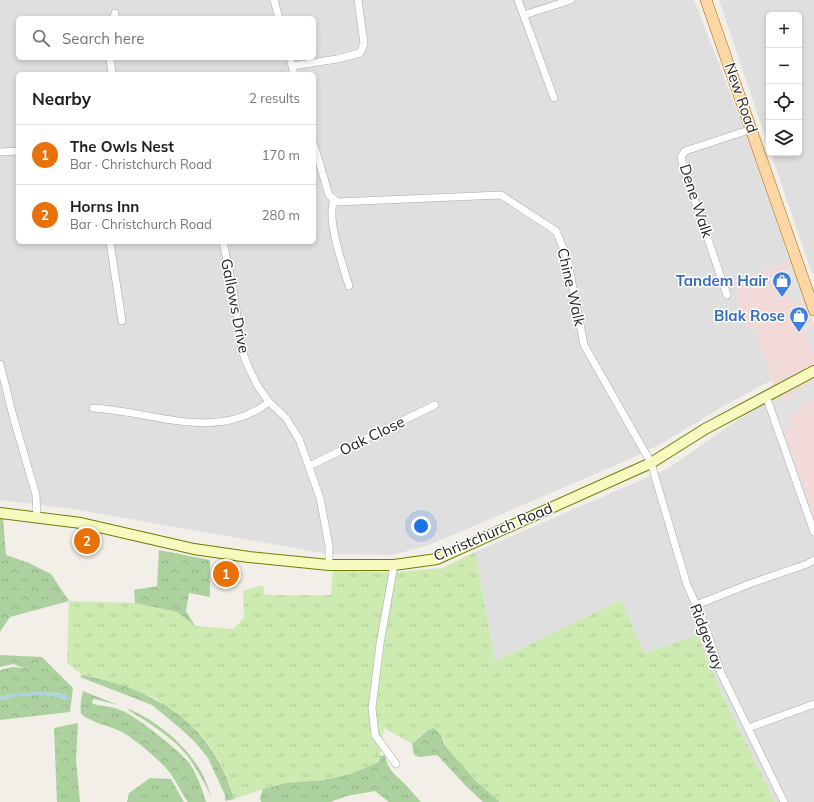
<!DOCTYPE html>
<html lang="en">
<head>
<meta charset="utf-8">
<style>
	:root { --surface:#fff; --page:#f2f2f2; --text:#202124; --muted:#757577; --line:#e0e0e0; --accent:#d40000 }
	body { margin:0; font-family:Mulish,sans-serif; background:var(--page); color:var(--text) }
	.controls { position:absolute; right:12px; top:12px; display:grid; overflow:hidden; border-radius:6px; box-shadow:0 2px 6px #0003 }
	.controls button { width:36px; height:36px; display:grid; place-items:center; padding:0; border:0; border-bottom:1px solid var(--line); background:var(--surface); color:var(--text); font:20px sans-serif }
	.you { position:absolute; left:421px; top:526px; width:14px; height:14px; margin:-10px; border:3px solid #fff; border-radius:50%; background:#1a73e8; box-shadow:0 0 0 6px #1a73e833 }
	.badge { display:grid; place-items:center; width:26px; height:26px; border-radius:50%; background:var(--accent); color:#fff; font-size:13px; font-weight:700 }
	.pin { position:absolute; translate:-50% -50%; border:2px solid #fff; box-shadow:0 1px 4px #0006 }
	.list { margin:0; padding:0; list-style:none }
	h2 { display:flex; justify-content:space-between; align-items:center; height:52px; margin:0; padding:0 16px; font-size:17px }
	h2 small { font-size:13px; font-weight:400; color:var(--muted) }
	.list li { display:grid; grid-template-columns:26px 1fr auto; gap:12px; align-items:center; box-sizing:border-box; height:60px; padding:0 16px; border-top:1px solid var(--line) }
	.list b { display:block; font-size:15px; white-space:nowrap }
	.list p { margin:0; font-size:13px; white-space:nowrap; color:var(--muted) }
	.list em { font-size:13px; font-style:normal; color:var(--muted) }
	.icon { flex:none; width:22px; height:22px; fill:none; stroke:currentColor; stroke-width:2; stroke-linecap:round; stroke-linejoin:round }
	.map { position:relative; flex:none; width:814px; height:802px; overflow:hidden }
	.search { position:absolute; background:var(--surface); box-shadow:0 2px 6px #0003; left:16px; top:16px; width:300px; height:44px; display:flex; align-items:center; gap:10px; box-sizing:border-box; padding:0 14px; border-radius:6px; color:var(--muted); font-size:15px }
	.panel { position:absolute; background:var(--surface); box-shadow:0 2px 6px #0003; left:16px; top:72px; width:300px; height:172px; border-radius:6px }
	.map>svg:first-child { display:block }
	.residential { fill:#e0dfdf; fill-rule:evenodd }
	.commercial { fill:#f2dad9 }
	.grass { fill:url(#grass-tufts) }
	.forest { fill:url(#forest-crowns) }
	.parking { fill:#e2e2e2 }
	.water { fill:url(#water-ripples) }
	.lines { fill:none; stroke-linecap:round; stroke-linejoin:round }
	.street-casing { stroke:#a9a9a9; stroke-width:8 }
	.secondary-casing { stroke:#707d05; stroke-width:12 }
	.primary-casing { stroke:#a06b00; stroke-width:12 }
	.street { stroke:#fff; stroke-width:7 }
	.secondary { stroke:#f7fabf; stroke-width:10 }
	.primary { stroke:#fcd6a4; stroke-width:11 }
	.labels { text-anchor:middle; stroke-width:3; stroke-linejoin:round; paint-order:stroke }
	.street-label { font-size:15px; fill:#222; stroke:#fff }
	.shop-label { font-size:15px; font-weight:bold; fill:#366cbe; stroke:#fff; text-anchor:end }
</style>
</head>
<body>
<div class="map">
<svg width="814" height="802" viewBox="0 0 814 802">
	<defs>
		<pattern id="grass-tufts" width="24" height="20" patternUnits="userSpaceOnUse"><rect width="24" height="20" fill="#cdebb0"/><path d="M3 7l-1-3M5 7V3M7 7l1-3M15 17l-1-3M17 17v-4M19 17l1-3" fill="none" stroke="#b0c997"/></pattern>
		<pattern id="forest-crowns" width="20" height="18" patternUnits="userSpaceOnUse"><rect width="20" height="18" fill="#add19e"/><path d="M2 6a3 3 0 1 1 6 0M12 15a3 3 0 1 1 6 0" fill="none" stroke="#95b388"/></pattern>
		<pattern id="water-ripples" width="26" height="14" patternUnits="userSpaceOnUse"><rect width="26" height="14" fill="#aad3df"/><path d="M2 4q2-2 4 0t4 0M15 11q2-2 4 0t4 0" fill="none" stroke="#92b5bf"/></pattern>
	</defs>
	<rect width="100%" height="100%" fill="#f2efe9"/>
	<path class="residential" d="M0,0H694L748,139L790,261L730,282L735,285L738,293L748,329L755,326L772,380L715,411L661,444L614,466L429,545L392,555L329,554L73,509L0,500ZM18,18H314V58H18ZM18,74H314V242H18Z
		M719,0H814V273L812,274L771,153H799V15H769V148Z
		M773,398L814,518V802H775L724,698L697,635L644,654L621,600L495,661L475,552L669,468L730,425Z"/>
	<path class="commercial" d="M793,259L814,326V518L773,398L772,380L756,331L754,326L748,329L737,300L738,293L735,285L730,283Z"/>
	<path class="grass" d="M475,552L495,661L621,600L644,653L697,635L724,698L775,802H500C481,785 449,758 441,735L427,730L412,744L384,728L379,762L350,774L323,780L287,784L263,789L234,799L230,784L220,762L206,741L193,727L155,698L95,677L82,675L67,663L69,601L135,603L177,612L195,626L233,629L244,618L243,591L263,585L265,595H331L333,571L398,572L442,568Z"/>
	<path class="forest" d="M0,518H3L6,555L29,563L51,574L69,601L10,617L0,632Z
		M159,550L210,560V597L189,593L186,611L195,626L177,612L135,603L134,590L157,586Z
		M0,655L42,657L73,688L70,712L0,720V700C22,695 45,691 67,700L68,695C44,691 23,692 0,697V670L13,667L24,668L13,664L0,667Z
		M82,675C156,689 213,724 234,799L225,801V795L208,758L195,742L181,729L152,705L80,677Z
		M83,691L118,705L94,699L92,701L93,704C103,706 114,707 123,711C138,718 179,750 189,763C197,774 202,789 206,802H188C181,793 177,782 170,773C161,761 134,738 120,731C107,725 92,723 81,714C80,706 81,699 83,691Z
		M129,709C155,720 181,741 197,765C204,774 208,788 212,798C204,783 196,766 185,753C172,737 146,721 128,710Z
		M78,723L76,760L80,802H57L54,728Z
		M434,728L441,735L444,744L457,760L477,782L500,802H483L466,786L437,755L420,757L414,755L412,744L428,730Z
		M385,755C388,771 396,775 406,785C411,791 416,796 421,802H389L375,791L347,796L330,802H261L260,797L263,789L287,783L323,780L350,774L379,762L380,756Z
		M150,778L171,779L184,802H127L129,793Z"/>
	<path class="parking" d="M792,266L803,299L792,304L782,280L787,275L784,269Z
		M804,303L814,335V352L812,353L810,341L808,342L796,306Z
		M814,381V400L801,404L803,410L788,416L792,426L784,429L774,401L782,397L785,402L793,399L790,393Z"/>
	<path class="water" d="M41,692L68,695L69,698L67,700C45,691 22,695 0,700V697L19,693Z"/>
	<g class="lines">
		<defs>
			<path id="street" d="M274,0L279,18
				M518,0L554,98
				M524,15L571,0
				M114,18L115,13
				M110,58L112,74
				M290,58L294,74
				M292,66L337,59L360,53L364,44L358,0
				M314,145L329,195L337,202L501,195L556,231L567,257L584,345L651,463L687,585L703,620L721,673L784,802
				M0,152L18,151
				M334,200C326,219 343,266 349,286
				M110,242L122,321
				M223,242L233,288L242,350L247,364L257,385L269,402L286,418L299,439L320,498L329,546V565
				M727,295L683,166L681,157L685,151L752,129
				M0,364L13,416L36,495L37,517
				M766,396L814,532
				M93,408C151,411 217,443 269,402
				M309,466L435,405
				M394,565L380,644L372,708L375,735L396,764
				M696,605L752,583L807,564L814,560
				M748,728L814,704"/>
			<path id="secondary" d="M0,513L81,523L194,549L249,557L329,565H394L437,559L651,463L705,429L814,371"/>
			<path id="primary" d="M706,0L814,310"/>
		</defs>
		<use href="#street" class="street-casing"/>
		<use href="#secondary" class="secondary-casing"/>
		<use href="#primary" class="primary-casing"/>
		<use href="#street" class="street"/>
		<use href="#secondary" class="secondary"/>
		<use href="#primary" class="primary"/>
	</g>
	<defs>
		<symbol id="shop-pin" viewBox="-11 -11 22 30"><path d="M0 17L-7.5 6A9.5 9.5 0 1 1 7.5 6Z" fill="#3f7fe0" stroke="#fff"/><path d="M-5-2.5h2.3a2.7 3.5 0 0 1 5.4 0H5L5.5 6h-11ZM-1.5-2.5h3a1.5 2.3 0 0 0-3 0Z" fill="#fff"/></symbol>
	</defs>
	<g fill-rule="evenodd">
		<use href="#shop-pin" x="771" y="270" width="22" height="30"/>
		<use href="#shop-pin" x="788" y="305" width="22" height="30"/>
	</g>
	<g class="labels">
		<g class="street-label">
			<text transform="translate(741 98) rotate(71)" y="5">New Road</text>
			<text transform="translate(696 201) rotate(72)" y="5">Dene Walk</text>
			<text transform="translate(571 287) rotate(77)" y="5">Chine Walk</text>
			<text transform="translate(235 306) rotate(79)" y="5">Gallows Drive</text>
			<text transform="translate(372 436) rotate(-26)" y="5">Oak Close</text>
			<text transform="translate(493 532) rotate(-23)" y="5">Christchurch Road</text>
			<text transform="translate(707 637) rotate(69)" y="5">Ridgeway</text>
		</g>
		<g class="shop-label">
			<text x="768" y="286">Tandem Hair</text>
			<text x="785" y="321">Blak Rose</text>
		</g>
	</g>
</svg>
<div class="controls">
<button>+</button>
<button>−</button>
<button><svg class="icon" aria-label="locate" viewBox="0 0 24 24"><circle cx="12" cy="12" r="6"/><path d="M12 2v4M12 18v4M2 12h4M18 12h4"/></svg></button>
<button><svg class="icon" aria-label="layers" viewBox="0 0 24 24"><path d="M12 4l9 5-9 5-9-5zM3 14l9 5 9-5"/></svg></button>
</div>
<div class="you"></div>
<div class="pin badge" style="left:226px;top:574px;background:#e8710a">1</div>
<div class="pin badge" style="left:87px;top:541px;background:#e8710a">2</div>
<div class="search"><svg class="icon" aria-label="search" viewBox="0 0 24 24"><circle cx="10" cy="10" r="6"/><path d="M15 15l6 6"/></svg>Search here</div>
<section class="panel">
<h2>Nearby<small>2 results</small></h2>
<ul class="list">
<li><span class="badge" style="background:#e8710a">1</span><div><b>The Owls Nest</b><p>Bar · Christchurch Road</p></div><em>170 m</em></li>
<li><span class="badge" style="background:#e8710a">2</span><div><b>Horns Inn</b><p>Bar · Christchurch Road</p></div><em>280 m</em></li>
</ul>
</section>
</div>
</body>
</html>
